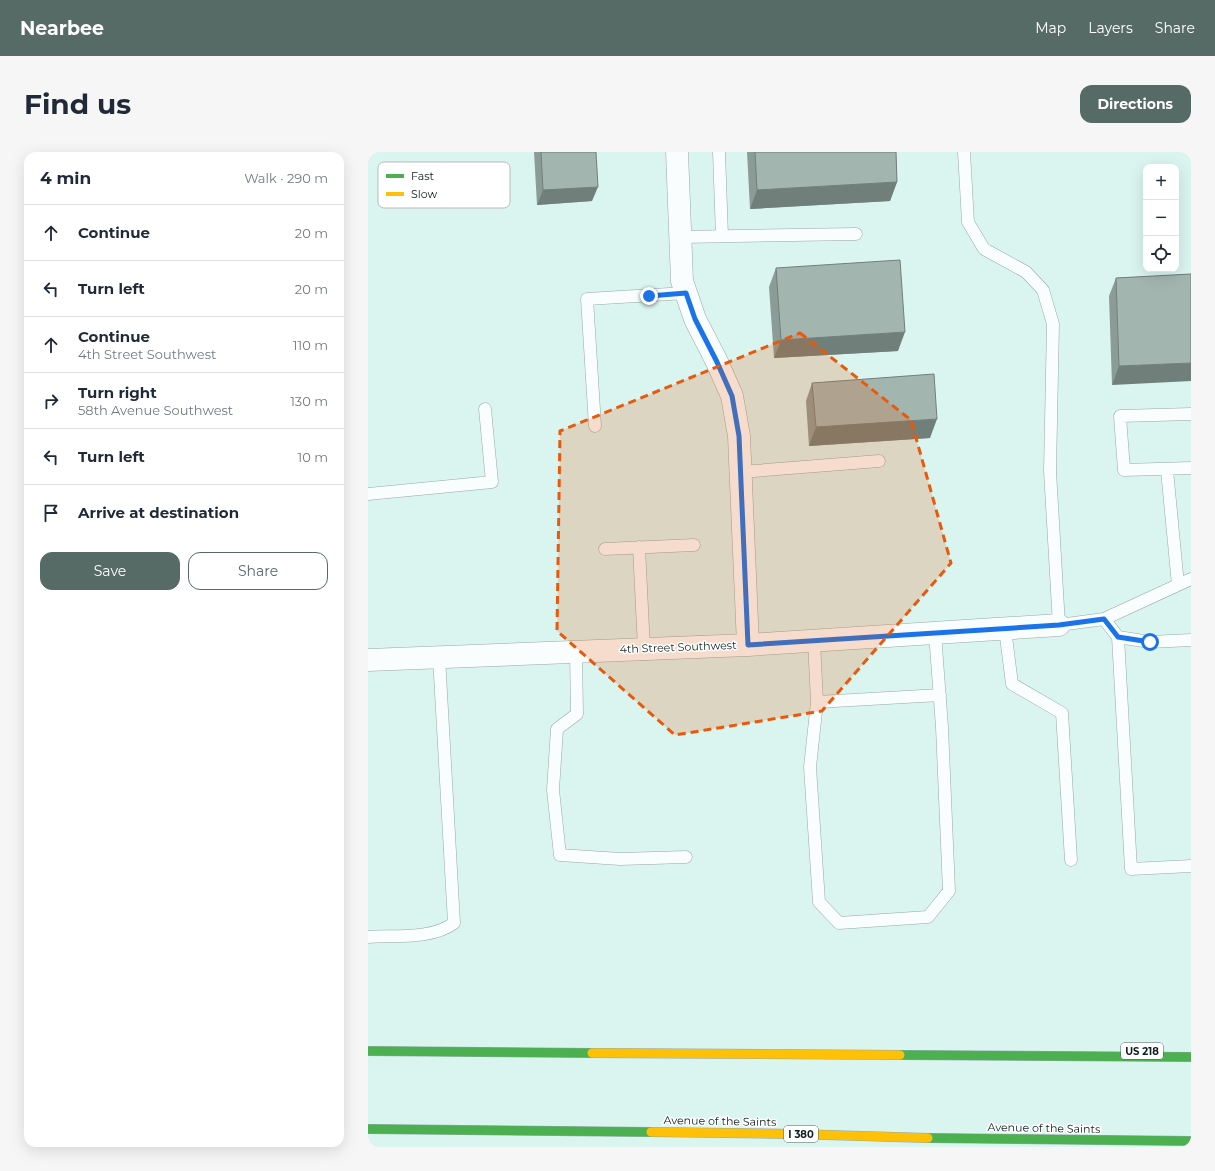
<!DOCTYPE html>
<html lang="en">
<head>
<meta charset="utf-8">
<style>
	:root { --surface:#fff; --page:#f6f6f7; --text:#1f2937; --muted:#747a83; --line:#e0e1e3; --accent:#566a66 }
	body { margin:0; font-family:Montserrat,sans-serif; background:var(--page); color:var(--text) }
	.controls { position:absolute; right:12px; top:12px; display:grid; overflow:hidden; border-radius:8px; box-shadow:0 4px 16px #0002 }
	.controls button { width:36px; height:36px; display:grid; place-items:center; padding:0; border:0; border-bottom:1px solid var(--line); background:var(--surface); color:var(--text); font:20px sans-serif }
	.stop { position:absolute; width:12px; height:12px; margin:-9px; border:3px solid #1a73e8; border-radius:50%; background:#fff }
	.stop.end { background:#1a73e8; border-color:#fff; box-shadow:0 1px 4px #0008 }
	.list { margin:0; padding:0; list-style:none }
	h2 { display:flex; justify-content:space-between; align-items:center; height:52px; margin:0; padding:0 16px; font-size:17px }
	h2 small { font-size:13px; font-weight:400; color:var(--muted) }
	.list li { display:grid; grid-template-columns:26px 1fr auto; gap:12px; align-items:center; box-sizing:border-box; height:56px; padding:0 16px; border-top:1px solid var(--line) }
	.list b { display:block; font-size:15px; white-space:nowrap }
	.list p { margin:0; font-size:13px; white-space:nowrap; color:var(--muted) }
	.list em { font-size:13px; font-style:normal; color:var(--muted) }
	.actions { display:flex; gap:8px; padding:12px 16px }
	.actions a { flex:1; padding:9px 0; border:1px solid var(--accent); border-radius:12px; text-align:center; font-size:14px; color:var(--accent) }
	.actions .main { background:var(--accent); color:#fff }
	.icon { flex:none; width:22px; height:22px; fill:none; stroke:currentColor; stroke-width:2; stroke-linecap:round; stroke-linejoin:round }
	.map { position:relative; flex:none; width:823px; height:995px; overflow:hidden; border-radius:12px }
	header { display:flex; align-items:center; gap:24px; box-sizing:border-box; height:56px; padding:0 20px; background:var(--accent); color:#fff }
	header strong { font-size:19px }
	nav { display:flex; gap:22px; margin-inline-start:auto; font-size:14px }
	.intro { display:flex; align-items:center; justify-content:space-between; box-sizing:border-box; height:96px; padding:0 24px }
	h1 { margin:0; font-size:28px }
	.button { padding:10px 18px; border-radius:12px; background:var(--accent); color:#fff; font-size:14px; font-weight:700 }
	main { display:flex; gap:24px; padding:0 24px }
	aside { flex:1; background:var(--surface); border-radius:12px; box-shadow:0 4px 16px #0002 }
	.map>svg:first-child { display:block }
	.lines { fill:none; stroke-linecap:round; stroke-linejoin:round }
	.lane-casing { stroke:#96a9a6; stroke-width:13 }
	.street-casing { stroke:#96a9a6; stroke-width:23 }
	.fast-casing { stroke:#8faaa9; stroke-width:10 }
	.slow-casing { stroke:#8faaa9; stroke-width:10 }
	.lane { stroke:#f9fdfd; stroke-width:12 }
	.street { stroke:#f9fdfd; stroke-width:22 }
	.fast { stroke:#4caf50; stroke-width:9 }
	.slow { stroke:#ffc107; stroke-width:9 }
	.wall { fill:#8b9c96 }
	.shaded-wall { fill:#717f7a }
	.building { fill:#a2b5af; stroke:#717f7a }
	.route { stroke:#1a73e8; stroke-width:5 }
	.marked { fill:#e8590c; fill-opacity:0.2; stroke:#e8590c; stroke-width:3; stroke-dasharray:8 5; stroke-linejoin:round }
	.labels { text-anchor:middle; stroke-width:3; stroke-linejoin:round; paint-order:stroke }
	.shield { fill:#fff; stroke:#576361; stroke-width:1 }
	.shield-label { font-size:10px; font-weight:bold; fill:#0f201d }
	.street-label { font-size:11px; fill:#0f201d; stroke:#fff }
	.key { fill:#fff; stroke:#b7bcbb; stroke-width:1 }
	.key-label { font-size:11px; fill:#0f201d }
</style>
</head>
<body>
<header>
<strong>Nearbee</strong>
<nav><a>Map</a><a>Layers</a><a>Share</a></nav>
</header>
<div class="intro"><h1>Find us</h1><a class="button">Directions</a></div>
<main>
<aside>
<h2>4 min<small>Walk · 290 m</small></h2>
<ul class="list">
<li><svg class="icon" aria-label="ahead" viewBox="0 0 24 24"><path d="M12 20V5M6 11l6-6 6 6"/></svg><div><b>Continue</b></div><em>20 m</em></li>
<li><svg class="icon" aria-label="left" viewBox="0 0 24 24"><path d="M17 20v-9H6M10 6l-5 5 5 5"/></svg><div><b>Turn left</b></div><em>20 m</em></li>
<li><svg class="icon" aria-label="ahead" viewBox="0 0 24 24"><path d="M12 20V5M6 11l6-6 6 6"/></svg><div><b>Continue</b><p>4th Street Southwest</p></div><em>110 m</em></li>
<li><svg class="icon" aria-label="right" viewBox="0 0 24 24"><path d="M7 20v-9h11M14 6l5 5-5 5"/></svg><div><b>Turn right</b><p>58th Avenue Southwest</p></div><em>130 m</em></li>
<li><svg class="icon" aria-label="left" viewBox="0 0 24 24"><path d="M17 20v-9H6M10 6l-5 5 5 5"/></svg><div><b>Turn left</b></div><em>10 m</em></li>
<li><svg class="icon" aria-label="arrive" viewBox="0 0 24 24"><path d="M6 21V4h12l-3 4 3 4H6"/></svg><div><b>Arrive at destination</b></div></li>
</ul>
<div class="actions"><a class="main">Save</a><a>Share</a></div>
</aside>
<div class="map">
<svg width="823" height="995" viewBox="0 0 823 995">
	<rect width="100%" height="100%" fill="#daf4ef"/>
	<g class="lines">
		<defs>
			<path id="lane" d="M351,0L354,84
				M596,0L600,70L616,97L658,120L675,138L685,172L682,319L691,473L736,467L823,427
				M313,85L488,82
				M823,262L752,264L756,318L823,316
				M227,274L219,147L318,141
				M799,318L810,433
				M373,320L511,309
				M0,342L124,330L117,257
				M271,395L276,497
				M237,397L326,393
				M736,467L750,485L763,717L823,714
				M637,477L644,532L694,561L703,708
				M750,485L782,490L823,488
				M446,489L449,550L442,615L451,750L471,771L560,765L581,739L574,575L567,481
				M208,500L209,562L189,577L185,638L192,703L252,707L318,705
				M449,550L572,543
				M0,785C27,783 63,788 86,771L71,505"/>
			<path id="street" d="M309,0L314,129L327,167L349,210L364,244L371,284L380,493
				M0,508L380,493L691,473"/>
			<path id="fast" d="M0,899L224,901
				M532,903L823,905
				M0,977L283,980
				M560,986L823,989"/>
			<path id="slow" d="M224,901L532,903
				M283,980L426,982L560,986"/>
		</defs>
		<use href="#lane" class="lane-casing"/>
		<use href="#street" class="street-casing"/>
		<use href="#fast" class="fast-casing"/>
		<use href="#slow" class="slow-casing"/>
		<use href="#lane" class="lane"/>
		<use href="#street" class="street"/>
		<use href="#fast" class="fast"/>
		<use href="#slow" class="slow"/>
	</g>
	<path class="wall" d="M166,0H228L224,49L169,53Z
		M379,0H528L529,30L522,49L382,57Z
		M408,116L530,199L406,206L401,135Z
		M823,122L744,233L741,144L748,126Z
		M444,231L562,286L441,294L438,249Z"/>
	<path class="shaded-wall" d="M529,30L522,49L382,57L389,38Z
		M230,35L224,49L169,53L175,38Z
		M537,180L530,199L406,206L413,188Z
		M823,211V229L744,233L751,214Z
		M569,267L562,286L441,294L448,275Z"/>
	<path class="building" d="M173,0H228L230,35L175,38Z
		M387,0H528L529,30L389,38Z
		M532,108L537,180L413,188L408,116Z
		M823,122V211L751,214L748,126Z
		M566,222L569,267L448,275L444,231Z"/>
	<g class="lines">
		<path class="route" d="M281,144L318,141L327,167L349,210L364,244L371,284L380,493L691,473L736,467L750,485L782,490"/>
	</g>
	<path class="marked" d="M432,181L543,268L583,411L454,559L307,583L189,479L192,279Z"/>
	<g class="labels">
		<g class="shield">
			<rect x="753" y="891" width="42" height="16" rx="3"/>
			<rect x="416" y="974" width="34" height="16" rx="3"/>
		</g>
		<g class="shield-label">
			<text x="774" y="903">US 218</text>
			<text x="433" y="986">I 380</text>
		</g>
		<g class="street-label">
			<text transform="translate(310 495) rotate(-2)" y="4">4th Street Southwest</text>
			<text transform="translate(352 969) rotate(1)" y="4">Avenue of the Saints</text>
			<text transform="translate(676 976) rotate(1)" y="4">Avenue of the Saints</text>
		</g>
	</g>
	<rect x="10" y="10" width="132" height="46" rx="6" class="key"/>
	<rect x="18" y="22" width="18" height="4" fill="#4caf50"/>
	<rect x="18" y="40" width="18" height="4" fill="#ffc107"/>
	<g class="key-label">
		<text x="43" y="28">Fast</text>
		<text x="43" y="46">Slow</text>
	</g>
</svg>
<div class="controls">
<button>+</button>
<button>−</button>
<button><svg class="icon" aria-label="locate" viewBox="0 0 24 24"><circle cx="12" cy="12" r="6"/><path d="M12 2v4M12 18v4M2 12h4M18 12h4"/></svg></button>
</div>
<div class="stop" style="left:782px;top:490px"></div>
<div class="stop end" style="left:281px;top:144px"></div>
</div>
</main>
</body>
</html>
